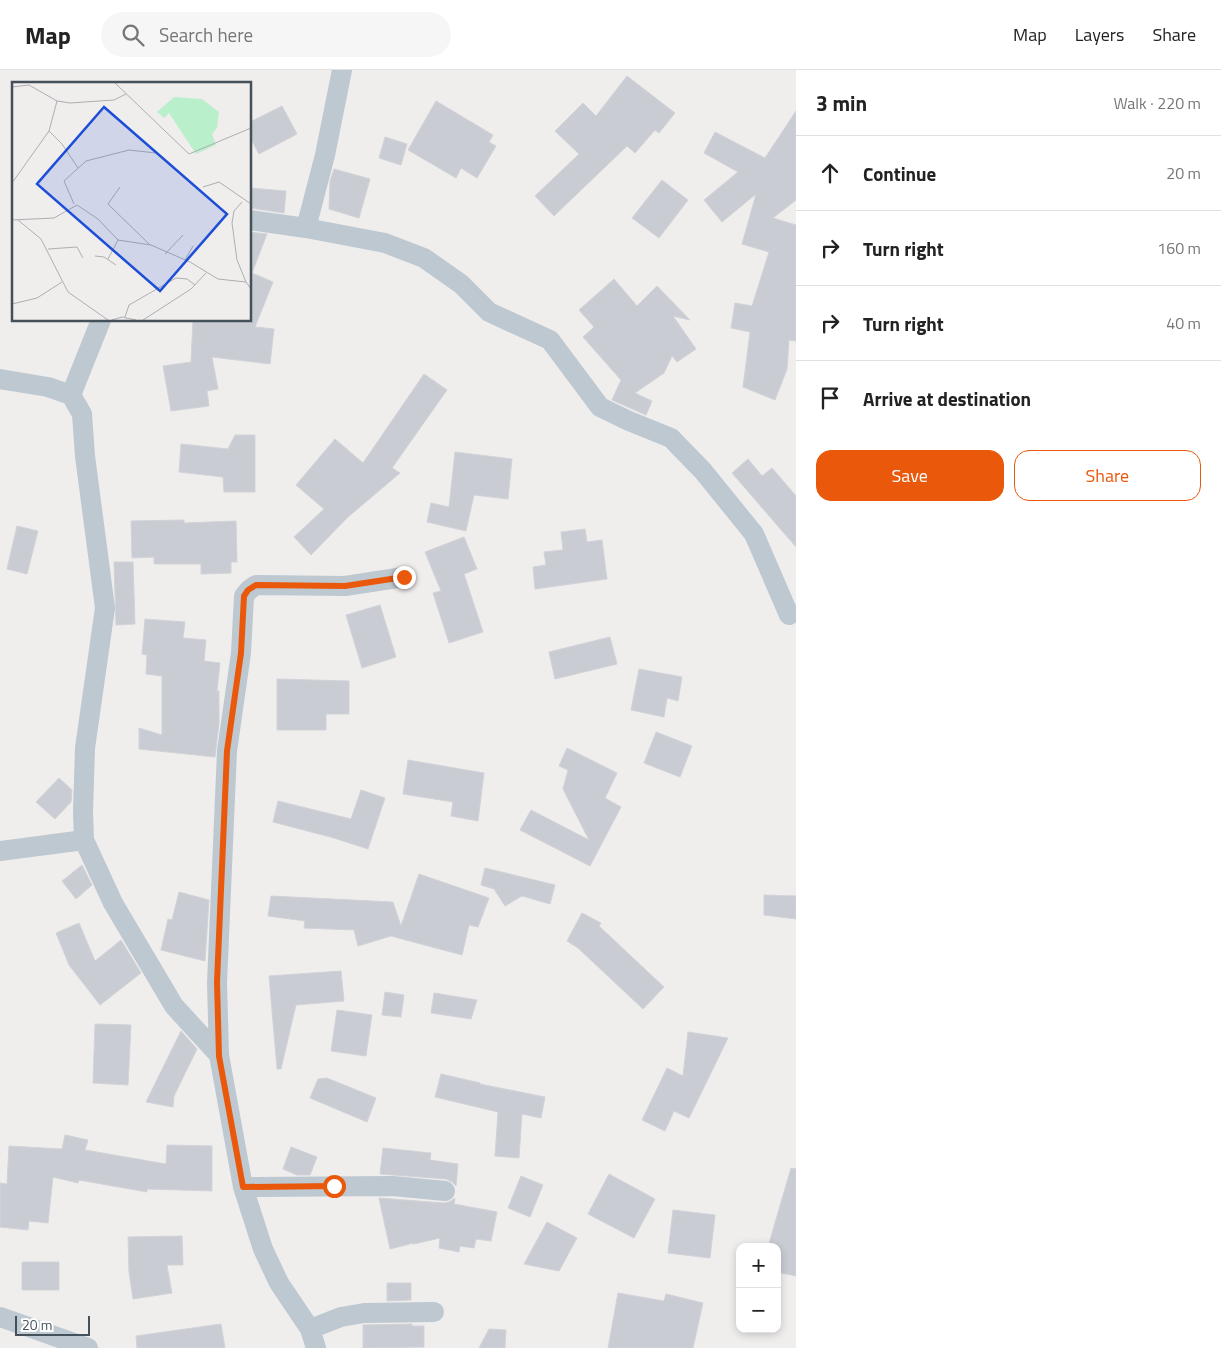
<!DOCTYPE html>
<html lang="en">
<head>
<meta charset="utf-8">
<style>
	:root { --surface:#fff; --page:#f6f6f6; --text:#222; --muted:#767676; --line:#e0e0e0; --accent:#ea580c }
	body { margin:0; font-family:"Titillium Web",sans-serif; background:var(--page); color:var(--text) }
	.controls { position:absolute; right:15px; bottom:15px; display:grid; overflow:hidden; border-radius:10px; box-shadow:0 2px 8px #0003 }
	.controls button { width:45px; height:45px; display:grid; place-items:center; padding:0; border:0; border-bottom:1px solid var(--line); background:var(--surface); color:var(--text); font:25px sans-serif }
	.scale { position:absolute; left:15px; bottom:12px; width:75px; box-sizing:border-box; padding-left:5px; border:2px solid #45515a; border-top:0; font-size:14px; line-height:18px; white-space:nowrap; color:#45515a; -webkit-text-stroke:4px #fff; paint-order:stroke }
	.stop { position:absolute; width:15px; height:15px; margin:-11px; border:4px solid #ea580c; border-radius:50%; background:#fff }
	.stop.end { background:#ea580c; border-color:#fff; box-shadow:0 1px 5px #0008 }
	.list { margin:0; padding:0; list-style:none }
	h2 { display:flex; justify-content:space-between; align-items:center; height:65px; margin:0; padding:0 20px; font-size:21px }
	h2 small { font-size:16px; font-weight:400; color:var(--muted) }
	.list li { display:grid; grid-template-columns:32px 1fr auto; gap:15px; align-items:center; box-sizing:border-box; height:75px; padding:0 20px; border-top:1px solid var(--line) }
	.list b { display:block; font-size:19px; white-space:nowrap }
	.list em { font-size:16px; font-style:normal; color:var(--muted) }
	.actions { display:flex; gap:10px; padding:15px 20px }
	.actions a { flex:1; padding:11px 0; border:1px solid var(--accent); border-radius:15px; text-align:center; font-size:18px; color:var(--accent) }
	.actions .main { background:var(--accent); color:#fff }
	.icon { flex:none; width:28px; height:28px; fill:none; stroke:currentColor; stroke-width:2; stroke-linecap:round; stroke-linejoin:round }
	.map { position:relative; flex:none; width:796px; height:1278px; overflow:hidden }
	header { display:flex; align-items:center; gap:30px; box-sizing:border-box; height:70px; padding:0 25px; background:var(--surface); border-bottom:1px solid var(--line) }
	header strong { font-size:24px }
	nav { display:flex; gap:28px; margin-inline-start:auto; font-size:18px }
	.search { width:350px; height:45px; background:var(--page); display:flex; align-items:center; gap:12px; box-sizing:border-box; padding:0 18px; border-radius:28px; color:var(--muted); font-size:19px }
	main { display:flex }
	aside { flex:1; background:var(--surface) }
	.map>svg:first-child { display:block }
	.building { fill:#c9ccd2; stroke:#d1d3d9 }
	.lines { fill:none; stroke-linecap:round; stroke-linejoin:round }
	.minor { stroke:#bdc8d0; stroke-width:20 }
	.route { stroke:#ea580c; stroke-width:6 }
	.inset-road { fill:none; stroke:#acafb2; stroke-width:1 }
	.view { fill:#1d4ed8; fill-opacity:0.15; stroke:#1d4ed8; stroke-width:2.5 }
	.inset-edge { fill:none; stroke:#45515a; stroke-width:2.5 }
</style>
</head>
<body>
<header>
<strong>Map</strong>
<div class="search"><svg class="icon" aria-label="search" viewBox="0 0 24 24"><circle cx="10" cy="10" r="6"/><path d="M15 15l6 6"/></svg>Search here</div>
<nav><a>Map</a><a>Layers</a><a>Share</a></nav>
</header>
<main>
<div class="map">
<svg width="796" height="1278" viewBox="0 0 796 1278">
	<rect width="100%" height="100%" fill="#f0eded"/>
	<path class="building" d="M627,6L675,43L659,63L655,60L635,83L627,76L554,146L535,126L579,84L555,61L583,33L596,46Z
		M436,31L493,65L489,72L496,76L477,108L461,98L456,108L408,80Z
		M282,36L297,64L259,84L250,67V52Z
		M796,41V130L773,148L796,155V271L789,270L787,299L775,330L743,317L750,262L731,258L735,233L752,236L769,182L742,174L756,124L722,152L704,130L738,102L704,83L715,62L765,88Z
		M385,67L407,74L401,95L379,88Z
		M334,99L370,109L359,148L329,139L330,111Z
		M662,110L688,130L659,168L632,148Z
		M250,118L286,121L284,143L250,138Z
		M250,162L267,164L252,203L273,212L255,257L274,259L270,294L212,287L218,319L207,321L209,336L171,341L163,296L191,292L193,250H250Z
		M614,209L637,236L657,216L690,250L673,246L696,279L677,292L672,286L664,303L635,323L652,331L646,345L612,330L621,310L583,267L594,257L579,240Z
		M424,304L447,320L392,398L400,403L347,448L311,485L294,467L324,439L296,415L335,369L363,393Z
		M235,365H255V422H224L223,407L179,402L181,374L228,379Z
		M455,382L512,389L508,429L474,425L466,461L427,452L431,433L449,437Z
		M748,389L762,406L772,398L796,426V477L732,403Z
		M184,450V453L236,451L237,492H231V503L201,504V494H154V487L132,488L131,451Z
		M17,456L38,461L27,504L7,499Z
		M585,459L587,472L602,470L607,509L535,519L533,497L546,495L544,482L563,480L561,462Z
		M464,467L477,499L464,504L483,562L449,573L433,523L441,521L425,482Z
		M114,492H133L135,554L116,555Z
		M380,535L396,587L362,598L346,545Z
		M145,549L185,552L183,568L206,570L204,591L220,593L217,621H219V653L215,687L139,679V658L162,665V606L146,604L147,585L142,584Z
		M610,567L617,594L555,609L549,582Z
		M639,599L682,607L678,631L667,628L664,647L631,640Z
		M277,609L349,611V644H326V660H277Z
		M656,662L692,676L680,707L644,693Z
		M567,678L617,703L605,728L621,737L590,796L520,760L531,740L589,770L563,719L568,700L559,696Z
		M408,690L484,703L478,751L451,746L453,732L403,724Z
		M59,708L72,720L71,732L55,749L36,732Z
		M361,720L385,728L368,779L334,768L273,752L278,731L351,749Z
		M82,795L92,815L76,829L62,811Z
		M485,798L555,815L550,834L522,826L505,836L494,819L481,815Z
		M419,804L489,828L478,857L469,855L462,885L391,866L358,876L354,860L304,858L305,851L268,846L271,826L393,832L401,856Z
		M179,822L209,830L205,891L161,880L168,849L172,850Z
		M764,825L796,826V849L764,845Z
		M582,843L601,853L599,856L664,917L643,939L578,878L567,871Z
		M79,853L95,891L121,870L141,903L100,935L69,895L56,863Z
		M341,901L344,931L296,935L281,999H277L269,906Z
		M385,922L404,925L401,947L382,945Z
		M434,923L477,930L471,949L431,943Z
		M337,940L372,945L366,986L331,981Z
		M95,954L131,955L128,1015L93,1013Z
		M181,961L197,979L174,1026L173,1037L146,1032Z
		M688,962L728,968L689,1048L674,1041L665,1061L642,1050L667,998L683,1006Z
		M441,1004L480,1013V1014L545,1027L541,1048L522,1044L519,1088L495,1086L498,1042L435,1027Z
		M327,1008L376,1028L367,1052L310,1028L318,1009Z
		M65,1065L88,1070L85,1080L166,1094L167,1075L212,1076V1121L147,1119V1122L79,1110L78,1113L53,1107L48,1153L29,1151L28,1160L0,1157V1113L7,1114L9,1076L62,1079Z
		M291,1077L317,1087L310,1105H297L283,1099Z
		M383,1078L431,1083L430,1090L458,1094L456,1116L452,1112L446,1109L380,1104Z
		M791,1098L796,1099V1206L777,1202V1177H768Z
		M609,1104L655,1129L634,1168L588,1144Z
		M521,1106L543,1115L530,1147L508,1138Z
		M379,1128L444,1133L449,1132L455,1128L454,1134L497,1142L491,1171L476,1169L474,1178L460,1176L459,1182L439,1178L440,1168L414,1174L410,1173V1174L390,1179Z
		M673,1140L715,1145L710,1188L668,1183Z
		M547,1152L577,1168L559,1201L524,1194Z
		M182,1166L183,1195H167L172,1223L133,1229L129,1202L128,1167Z
		M22,1192H59V1220H22Z
		M387,1213H411V1230L387,1231Z
		M618,1223L664,1231L666,1224L703,1233L693,1278H608Z
		M221,1254L225,1278H137L136,1266Z
		M412,1254V1256H424V1277L363,1278V1255Z
		M489,1259L506,1260L505,1278H479Z"/>
	<g class="lines">
		<path class="minor" d="M250,150L306,158L385,173L424,188L461,214L489,242L550,270L600,337L629,351L671,368L703,401L754,464L789,545
			M306,158L325,85L342,0
			M0,309L48,317L71,325L82,344L85,386L105,538L85,678L83,742L84,770L113,833L174,936L219,985L243,1117L263,1179L279,1213L310,1259L316,1278
			M71,325L101,250
			M0,781L84,770
			M219,985L217,913L227,681L241,583L244,526L249,520L256,515L345,516L404,507
			M243,1117L393,1116L445,1121
			M0,1247L88,1278
			M310,1259L341,1247L364,1243L434,1242"/>
	</g>
	<g class="lines">
		<path class="route" d="M334,1116L243,1117L219,986L217,912L227,681L241,583L244,526L248,520L256,515L345,516L404,507"/>
	</g>
	<g transform="translate(12 12)">
		<rect width="239" height="239" fill="#f0eded"/>
		<path d="M162,15L190,17L207,30L205,46L200,52L204,63L184,72L157,31L152,36L145,30Z" fill="#baefcc"/>
		<path class="inset-road" d="M103,1L177,72L239,46M0,5L17,3L45,19L58,21L102,18L114,12M45,19L37,49L50,62L66,86M0,101L37,49M108,105L96,122L138,163M191,105L207,100L239,122M230,120L222,129L220,141L225,178L234,200M62,122L52,99L74,79L117,68L144,71M0,138L42,136L65,123L86,137L106,158L139,163L178,180L206,197L234,200L239,207M6,138L29,157L56,210L96,238M36,167L65,165L71,176M153,172L171,153M83,174L92,175L104,183M96,177L106,158M173,178L181,164M0,222L25,216L50,200M113,235L117,223L164,196L175,197L183,203M100,238L110,235L124,238M131,238L179,207L194,191"/>
		<path class="view" d="M92,25L215,132L148,209L25,102Z"/>
		<rect width="239" height="239" class="inset-edge"/>
	</g>
</svg>
<div class="controls">
<button>+</button>
<button>−</button>
</div>
<div class="scale">20 m</div>
<div class="stop" style="left:334px;top:1116px"></div>
<div class="stop end" style="left:404px;top:507px"></div>
</div>
<aside>
<h2>3 min<small>Walk · 220 m</small></h2>
<ul class="list">
<li><svg class="icon" aria-label="ahead" viewBox="0 0 24 24"><path d="M12 20V5M6 11l6-6 6 6"/></svg><div><b>Continue</b></div><em>20 m</em></li>
<li><svg class="icon" aria-label="right" viewBox="0 0 24 24"><path d="M7 20v-9h11M14 6l5 5-5 5"/></svg><div><b>Turn right</b></div><em>160 m</em></li>
<li><svg class="icon" aria-label="right" viewBox="0 0 24 24"><path d="M7 20v-9h11M14 6l5 5-5 5"/></svg><div><b>Turn right</b></div><em>40 m</em></li>
<li><svg class="icon" aria-label="arrive" viewBox="0 0 24 24"><path d="M6 21V4h12l-3 4 3 4H6"/></svg><div><b>Arrive at destination</b></div></li>
</ul>
<div class="actions"><a class="main">Save</a><a>Share</a></div>
</aside>
</main>
</body>
</html>
